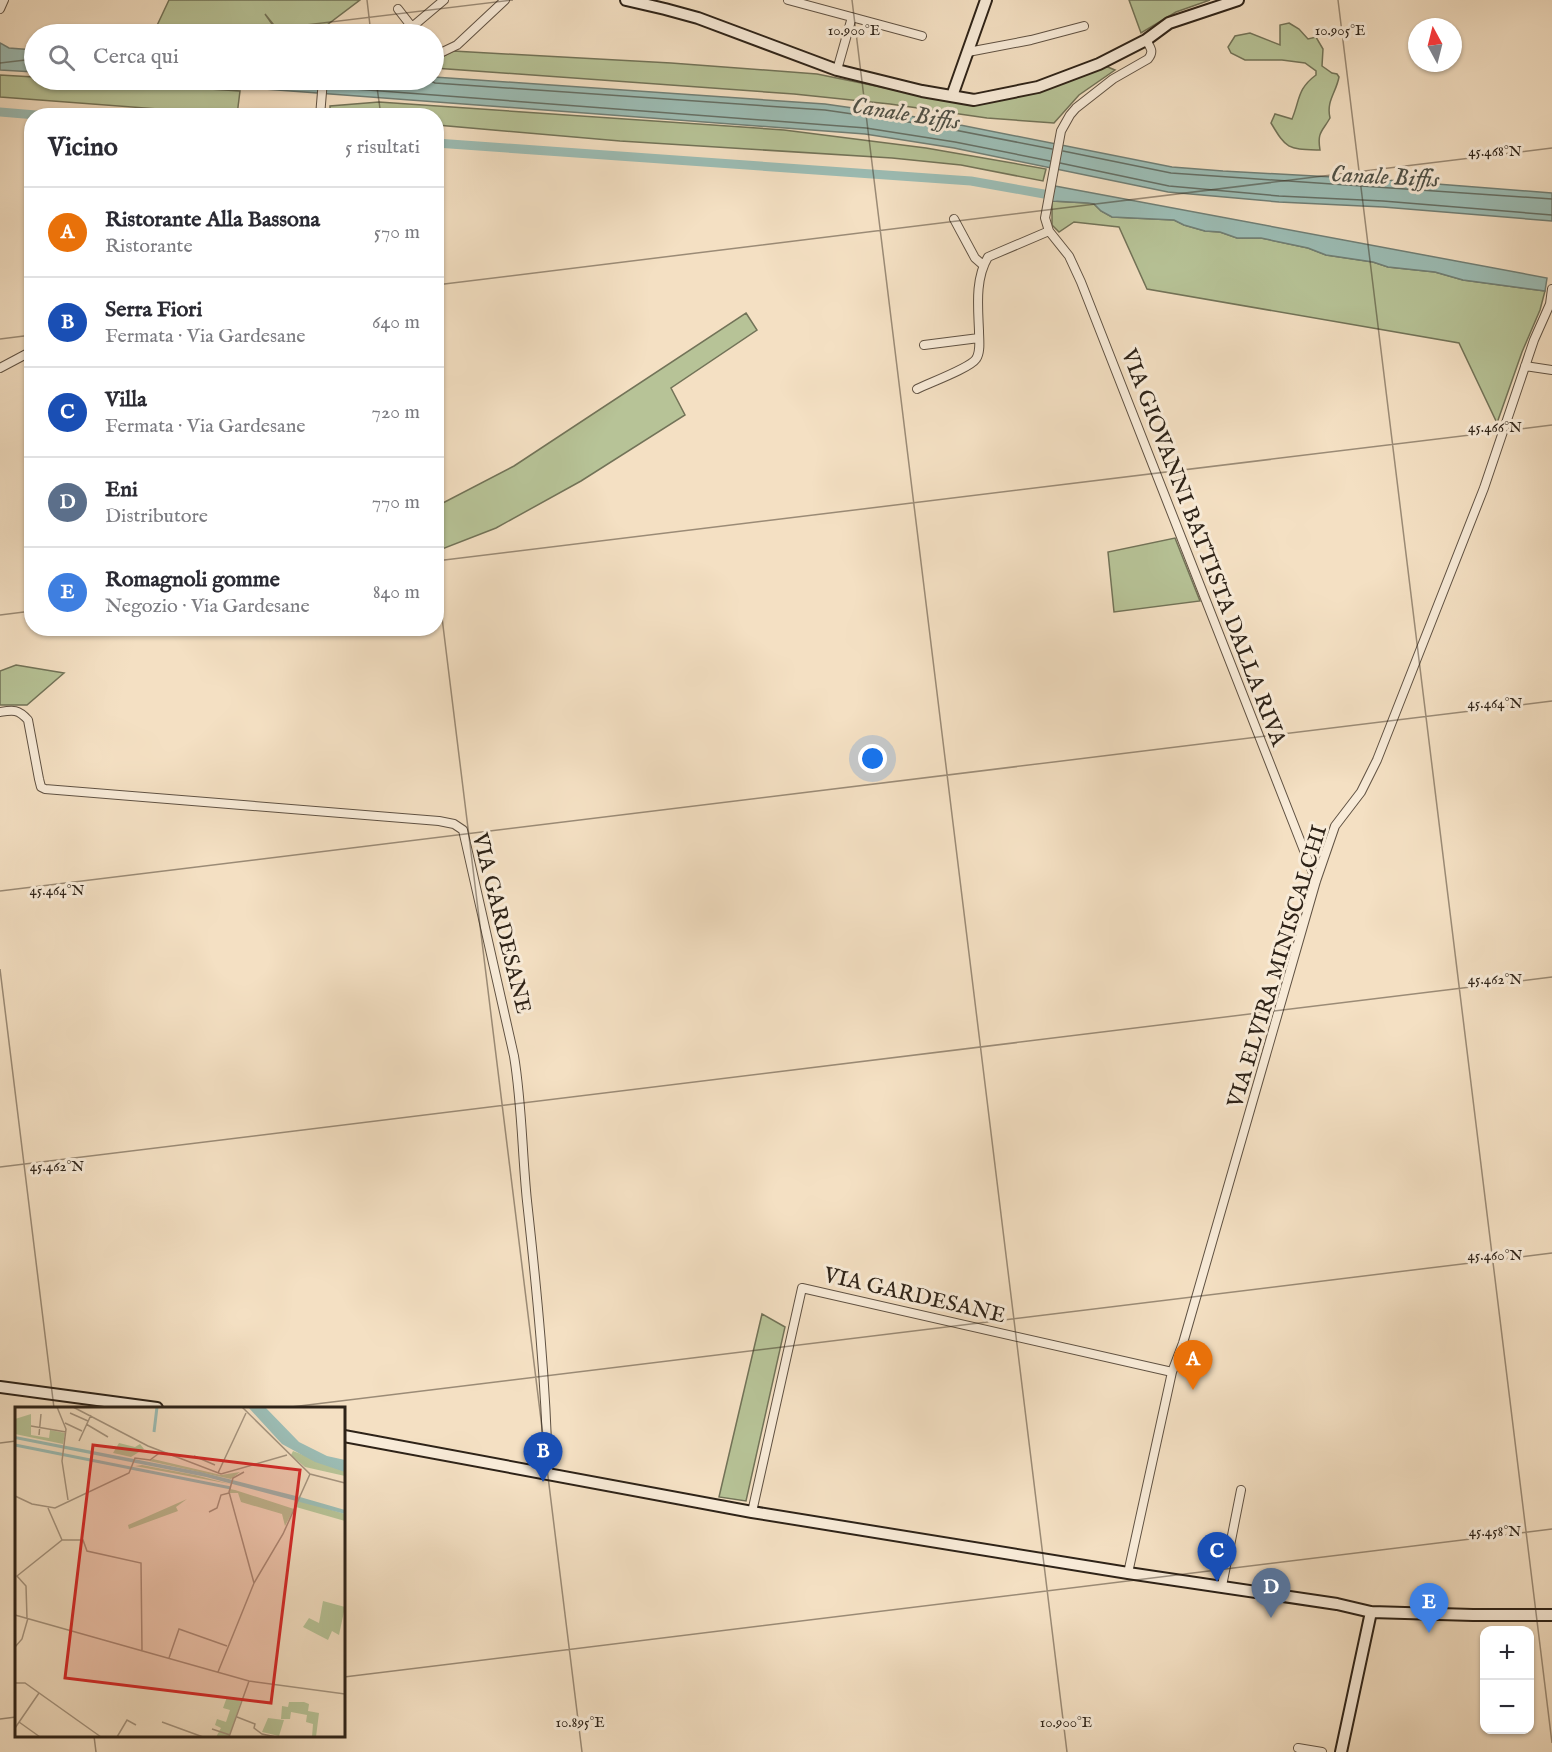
<!DOCTYPE html>
<html lang="it">
<head>
<meta charset="utf-8">
<style>
	:root { --surface:#fff; --page:#f2f2f3; --text:#2b2b33; --muted:#7c7c81; --line:#e1e1e2; --accent:#2563eb }
	body { margin:0; font-family:"IM FELL English",serif; background:var(--page); color:var(--text) }
	.controls { position:absolute; right:18px; bottom:18px; display:grid; overflow:hidden; border-radius:12px; box-shadow:0 2px 4px #0004 }
	.controls button { width:54px; height:54px; display:grid; place-items:center; padding:0; border:0; border-bottom:2px solid var(--line); background:var(--surface); color:var(--text); font:30px sans-serif }
	.compass { position:absolute; left:1408px; top:18px; width:54px; height:54px; border-radius:50%; background:var(--surface); box-shadow:0 2px 4px #0004; rotate:353deg }
	.you { position:absolute; left:873px; top:759px; width:21px; height:21px; margin:-15px; border:4px solid #fff; border-radius:50%; background:#1a73e8; box-shadow:0 0 0 9px #1a73e833 }
	.badge { display:grid; place-items:center; width:39px; height:39px; border-radius:50%; background:var(--accent); color:#fff; font-size:20px; font-weight:700 }
	.pin { position:absolute; translate:-50% -50px; filter:drop-shadow(0 2px 3px #0008) }
	.pin::after { content:''; position:absolute; top:32px; width:21px; height:18px; background:inherit; clip-path:polygon(0 0,100% 0,50% 100%) }
	.list { margin:0; padding:0; list-style:none }
	h2 { display:flex; justify-content:space-between; align-items:center; height:78px; margin:0; padding:0 24px; font-size:26px }
	h2 small { font-size:20px; font-weight:400; color:var(--muted) }
	.list li { display:grid; grid-template-columns:39px 1fr auto; gap:18px; align-items:center; box-sizing:border-box; height:90px; padding:0 24px; border-top:2px solid var(--line) }
	.list b { display:block; font-size:22px; white-space:nowrap }
	.list p { margin:0; font-size:20px; white-space:nowrap; color:var(--muted) }
	.list em { font-size:20px; font-style:normal; color:var(--muted) }
	.icon { flex:none; width:33px; height:33px; fill:none; stroke:currentColor; stroke-width:2; stroke-linecap:round; stroke-linejoin:round }
	.map { position:relative; flex:none; width:1552px; height:1752px; overflow:hidden }
	.search { position:absolute; background:var(--surface); box-shadow:0 2px 4px #0004; left:24px; top:24px; width:420px; height:66px; display:flex; align-items:center; gap:15px; box-sizing:border-box; padding:0 21px; border-radius:33px; color:var(--muted); font-size:22px }
	.panel { position:absolute; background:var(--surface); box-shadow:0 2px 4px #0004; left:24px; top:108px; width:420px; height:528px; border-radius:24px }
	.map>svg:first-child { display:block }
	.green { fill:#b7c397; stroke:#727358; stroke-width:1.5 }
	.water { fill:#9cbdb5; stroke:#707f76; stroke-width:1.5 }
	.lines { fill:none; stroke-linecap:round; stroke-linejoin:round }
	.shore { stroke:#657066; stroke-width:1.5 }
	.canal { stroke:#9cbdb5; stroke-width:9 }
	.street-casing { stroke:#605243; stroke-width:10 }
	.secondary-casing { stroke:#2e2318; stroke-width:14 }
	.street { stroke:#f8ebd8; stroke-width:8 }
	.secondary { stroke:#f8ebd8; stroke-width:10 }
	.ticks { fill:none; stroke:#2e2318; stroke-width:1.5; stroke-opacity:0.45 }
	.labels { text-anchor:middle; stroke-width:6; stroke-linejoin:round; paint-order:stroke }
	.street-label { font-size:22px; fill:#2e2318; stroke:#f8ebd8 }
	.water-label { font-size:24px; font-style:italic; fill:#4f5147; stroke:#f8ebd8 }
	.inset-river { fill:none; stroke:#9cbdb5; stroke-width:3 }
	.inset-road { fill:none; stroke:#a5947f; stroke-width:1.5 }
	.view { fill:#d62828; fill-opacity:0.15; stroke:#d62828; stroke-width:3 }
	.inset-edge { fill:none; stroke:#2e2318; stroke-width:3 }
	.ticks-label { font-size:15px; text-anchor:middle; fill:#2e2318; stroke:#f8ebd8; stroke-width:6; stroke-linejoin:round; paint-order:stroke }
</style>
</head>
<body>
<div class="map">
<svg width="1552" height="1752" viewBox="0 0 1552 1752">
	<rect width="100%" height="100%" fill="#f4e0c3"/>
	<filter id="stains"><feTurbulence type="fractalNoise" baseFrequency=".00333" numOctaves="4"/><feColorMatrix values="0 0 0 0 .2 0 0 0 0 .09 0 0 0 0 .02 0 0 0 .5 -.17"/></filter>
	<radialGradient id="worn" r=".72"><stop offset=".6" stop-color="#630" stop-opacity="0"/><stop offset="1" stop-color="#630" stop-opacity=".3"/></radialGradient>
	<path class="green" d="M169,0H360L315,34H281L265,14L279,34H153Z
		M1129,0H1210L1176,12L1141,33Z
		M1289,23L1299,29L1308,39L1316,37L1323,49L1322,66L1332,73L1337,74L1339,77C1336,93 1326,101 1330,118C1322,132 1317,132 1320,150C1288,149 1287,150 1271,123L1275,114L1292,119C1300,100 1297,89 1316,75V71L1305,63L1282,60H1245L1231,53L1228,47L1235,36L1250,33L1280,45V25Z
		M453,51L671,63L817,74L925,96L975,103L1103,65L1115,70L1079,95L1054,123L987,118L890,104L794,94L434,68V61Z
		M0,75L34,77V80H69L240,91L237,115L0,97Z
		M379,102L784,130L926,148L1046,169L1043,181L961,165L892,158L620,141L437,125L436,116L330,115V106Z
		M1052,201L1088,203L1094,204L1101,211L1112,217L1174,220L1184,225L1205,231L1220,232L1237,238H1261L1308,248L1326,255L1373,262L1388,267L1435,272L1463,280L1545,291L1540,310L1522,352L1497,423L1459,343L1147,289L1119,227L1074,222L1059,232L1052,225Z
		M746,313L757,330L671,388L685,415L581,481L496,528L437,551V506L514,466Z
		M1175,538L1200,601L1114,612L1108,552Z
		M16,665L64,673L27,705H0V671Z
		M762,1314L785,1327L746,1501L719,1497Z"/>
	<path class="water" d="M0,43L9,48L34,50V72L0,70Z
		M434,77L825,104L930,119L1172,167L1223,171L1386,180L1552,193V221L1383,207L1279,202L1168,192L954,148L865,134L143,80H434Z
		M1055,186L1547,278L1545,291L1463,280L1435,272L1388,267L1373,262L1326,255L1308,248L1261,238H1237L1220,232L1205,231L1184,225L1174,220L1112,217L1101,211L1094,204L1088,203L1052,201Z"/>
	<g class="lines">
		<path class="shore" d="M231,80L317,86
			M333,80L419,86L422,84L421,80
			M429,80L435,83L825,110L929,125L1052,149
			M328,87L866,128L955,142L1050,161
			M1063,151L1171,173L1552,199
			M1060,163L1169,186L1279,196L1383,201L1552,215"/>
		<path class="canal" d="M0,112L48,116
			M436,143L971,181L1055,196"/>
		<defs>
			<path id="street" d="M788,0L922,36
				M0,9L4,0
				M398,9L412,27L444,0
				M1146,40C1151,48 1154,52 1148,59L1113,79L1076,108L1070,115L1061,131L1045,218L1049,231L1069,256L1081,282L1316,881
				M968,52L1031,40L1084,26
				M434,56L457,45L505,0
				M837,70L852,17
				M320,116L323,80
				M954,219L975,258L983,265
				M924,345L979,338
				M1525,366L1552,370
				M0,368L32,351
				M917,389C929,383 970,368 976,359C981,352 979,339 979,331C978,306 975,279 988,257L1049,231
				M0,712C13,710 18,709 28,720L39,779L41,787L45,789L439,821L454,824L463,830L514,1056C522,1104 522,1153 527,1201C537,1292 546,1383 548,1474
				M752,1512L802,1288L1172,1372
				M1128,1573L1172,1372L1183,1343L1316,881L1335,826L1361,792L1377,760L1484,488L1534,340L1550,304L1552,289
				M1222,1586L1241,1490
				M1298,1748L1322,1752"/>
			<path id="secondary" d="M626,0L665,9L698,18L837,70L922,91L974,100L1038,87L1099,64L1146,40L1169,23L1238,0
				M952,96L986,0
				M0,1387L157,1408
				M344,1436L752,1512L1128,1573L1337,1604L1371,1612L1473,1615H1552
				M1341,1752L1371,1612"/>
		</defs>
		<use href="#street" class="street-casing"/>
		<use href="#secondary" class="secondary-casing"/>
		<use href="#street" class="street"/>
		<use href="#secondary" class="secondary"/>
	</g>
	<path class="ticks" d="M367,0L371,34M852,0L1067,1752M1338,0L1552,1743M232,34L513,0M0,63L34,59M376,80L381,116M436,285L1552,148M0,339L32,335M436,561L1552,425M436,569L582,1752M0,615L32,611M0,891L1552,701M0,969L54,1408M0,1167L1552,977M283,1408L1552,1253M0,1443L16,1441M344,1677L1552,1529M0,1719L16,1717M94,1736L96,1752"/>
	<g class="labels">
		<g class="street-label">
			<text transform="translate(1205 547) rotate(69)" y="8">VIA GIOVANNI BATTISTA DALLA RIVA</text>
			<text transform="translate(503 923) rotate(76)" y="8">VIA GARDESANE</text>
			<text transform="translate(1276 966) rotate(-73)" y="8">VIA ELVIRA MINISCALCHI</text>
			<text transform="translate(915 1294) rotate(13)" y="8">VIA GARDESANE</text>
		</g>
		<g class="water-label">
			<text transform="translate(906 113) rotate(9)" y="8">Canale Biffis</text>
			<text transform="translate(1385 176) rotate(3)" y="8">Canale Biffis</text>
		</g>
	</g>
	<g transform="translate(15 1407)">
		<rect width="330" height="330" fill="#f4e0c3"/>
		<path d="M16,7V28L34,31L35,23L50,26L48,37L0,27V12ZM104,36L120,40L125,37L129,42L116,50L98,46ZM278,44L330,64V69L290,60L276,48ZM138,52L206,68L225,65L216,72L134,54ZM127,58L180,68L215,77L120,59ZM215,82L220,83L279,102L270,119L267,107L226,95L223,86H215ZM172,92L161,100L163,104L114,122L113,118ZM283,93L330,107V114L281,100ZM308,194L330,200L324,228L317,224L313,233L288,220L294,211L304,216ZM212,290L226,294L214,330H201L206,321L200,318L202,312L211,315L215,303L208,301ZM274,295H289L294,297L293,304L304,306L301,330H297L298,317L291,315L292,308L276,305L275,312H266L267,299L273,300ZM253,311L269,313L264,329L247,325Z" fill="#b7c397"/>
		<path d="M233,0H250L284,35L312,49L330,53V65L300,55L267,37ZM0,29L186,65L285,90L330,103V107L191,70L0,32Z" fill="#9cbdb5"/>
		<path class="inset-river" d="M139,25L142,0M0,38L216,81"/>
		<path class="inset-road" d="M42,0L51,22L47,54L53,93M58,0L133,39L206,67L272,48M227,0L295,67L330,76M55,6L73,14M50,16L67,24M71,17L93,30M16,19L51,25M24,28L26,7M64,34L76,8M179,49L200,58M229,65L218,71L214,85L239,176M203,66L231,6M0,89L17,97L40,101L114,66L120,51L135,53L147,44M194,105L202,101L206,88L214,86M47,133H68L72,144L126,156L127,243M0,208L234,274L330,287M12,211L11,179L2,169L47,133L33,101M0,240L7,232L13,211M154,251L164,222L212,239M203,265L239,176L268,127L295,67M0,276H10L86,330M222,310L240,317L239,321L247,327L261,330M4,315L25,330M147,315L188,330M0,321L24,286M197,322L215,328M102,330L112,313L121,318M214,330L234,274"/>
		<path class="view" d="M78,38L285,63L256,296L50,271Z"/>
		<rect width="330" height="330" class="inset-edge"/>
	</g>
	<g class="ticks-label">
		<text x="854" y="35">10.900°E</text>
		<text x="1340" y="35">10.905°E</text>
		<text x="1495" y="156">45.468°N</text>
		<text x="1495" y="432">45.466°N</text>
		<text x="1495" y="708">45.464°N</text>
		<text x="57" y="895">45.464°N</text>
		<text x="1495" y="984">45.462°N</text>
		<text x="57" y="1171">45.462°N</text>
		<text x="1495" y="1260">45.460°N</text>
		<text x="1495" y="1536">45.458°N</text>
		<text x="580" y="1727">10.895°E</text>
		<text x="1066" y="1727">10.900°E</text>
	</g>
	<rect width="100%" height="100%" filter="url(#stains)"/>
	<rect width="100%" height="100%" fill="url(#worn)"/>
</svg>
<div class="controls">
<button>+</button>
<button>−</button>
</div>
<svg class="compass" viewBox="-18 -18 36 36"><path d="M0-13l5 13h-10z" fill="#e53935"/><path d="M0 13l5-13h-10z" fill="#7c7c81"/></svg>
<div class="you"></div>
<div class="pin badge" style="left:1193px;top:1390px;background:#e8710a">A</div>
<div class="pin badge" style="left:543px;top:1482px;background:#1a4fb4">B</div>
<div class="pin badge" style="left:1217px;top:1582px;background:#1a4fb4">C</div>
<div class="pin badge" style="left:1271px;top:1618px;background:#5c6f8a">D</div>
<div class="pin badge" style="left:1429px;top:1633px;background:#3f7fe0">E</div>
<div class="search"><svg class="icon" aria-label="search" viewBox="0 0 24 24"><circle cx="10" cy="10" r="6"/><path d="M15 15l6 6"/></svg>Cerca qui</div>
<section class="panel">
<h2>Vicino<small>5 risultati</small></h2>
<ul class="list">
<li><span class="badge" style="background:#e8710a">A</span><div><b>Ristorante Alla Bassona</b><p>Ristorante</p></div><em>570 m</em></li>
<li><span class="badge" style="background:#1a4fb4">B</span><div><b>Serra Fiori</b><p>Fermata · Via Gardesane</p></div><em>640 m</em></li>
<li><span class="badge" style="background:#1a4fb4">C</span><div><b>Villa</b><p>Fermata · Via Gardesane</p></div><em>720 m</em></li>
<li><span class="badge" style="background:#5c6f8a">D</span><div><b>Eni</b><p>Distributore</p></div><em>770 m</em></li>
<li><span class="badge" style="background:#3f7fe0">E</span><div><b>Romagnoli gomme</b><p>Negozio · Via Gardesane</p></div><em>840 m</em></li>
</ul>
</section>
</div>
</body>
</html>
